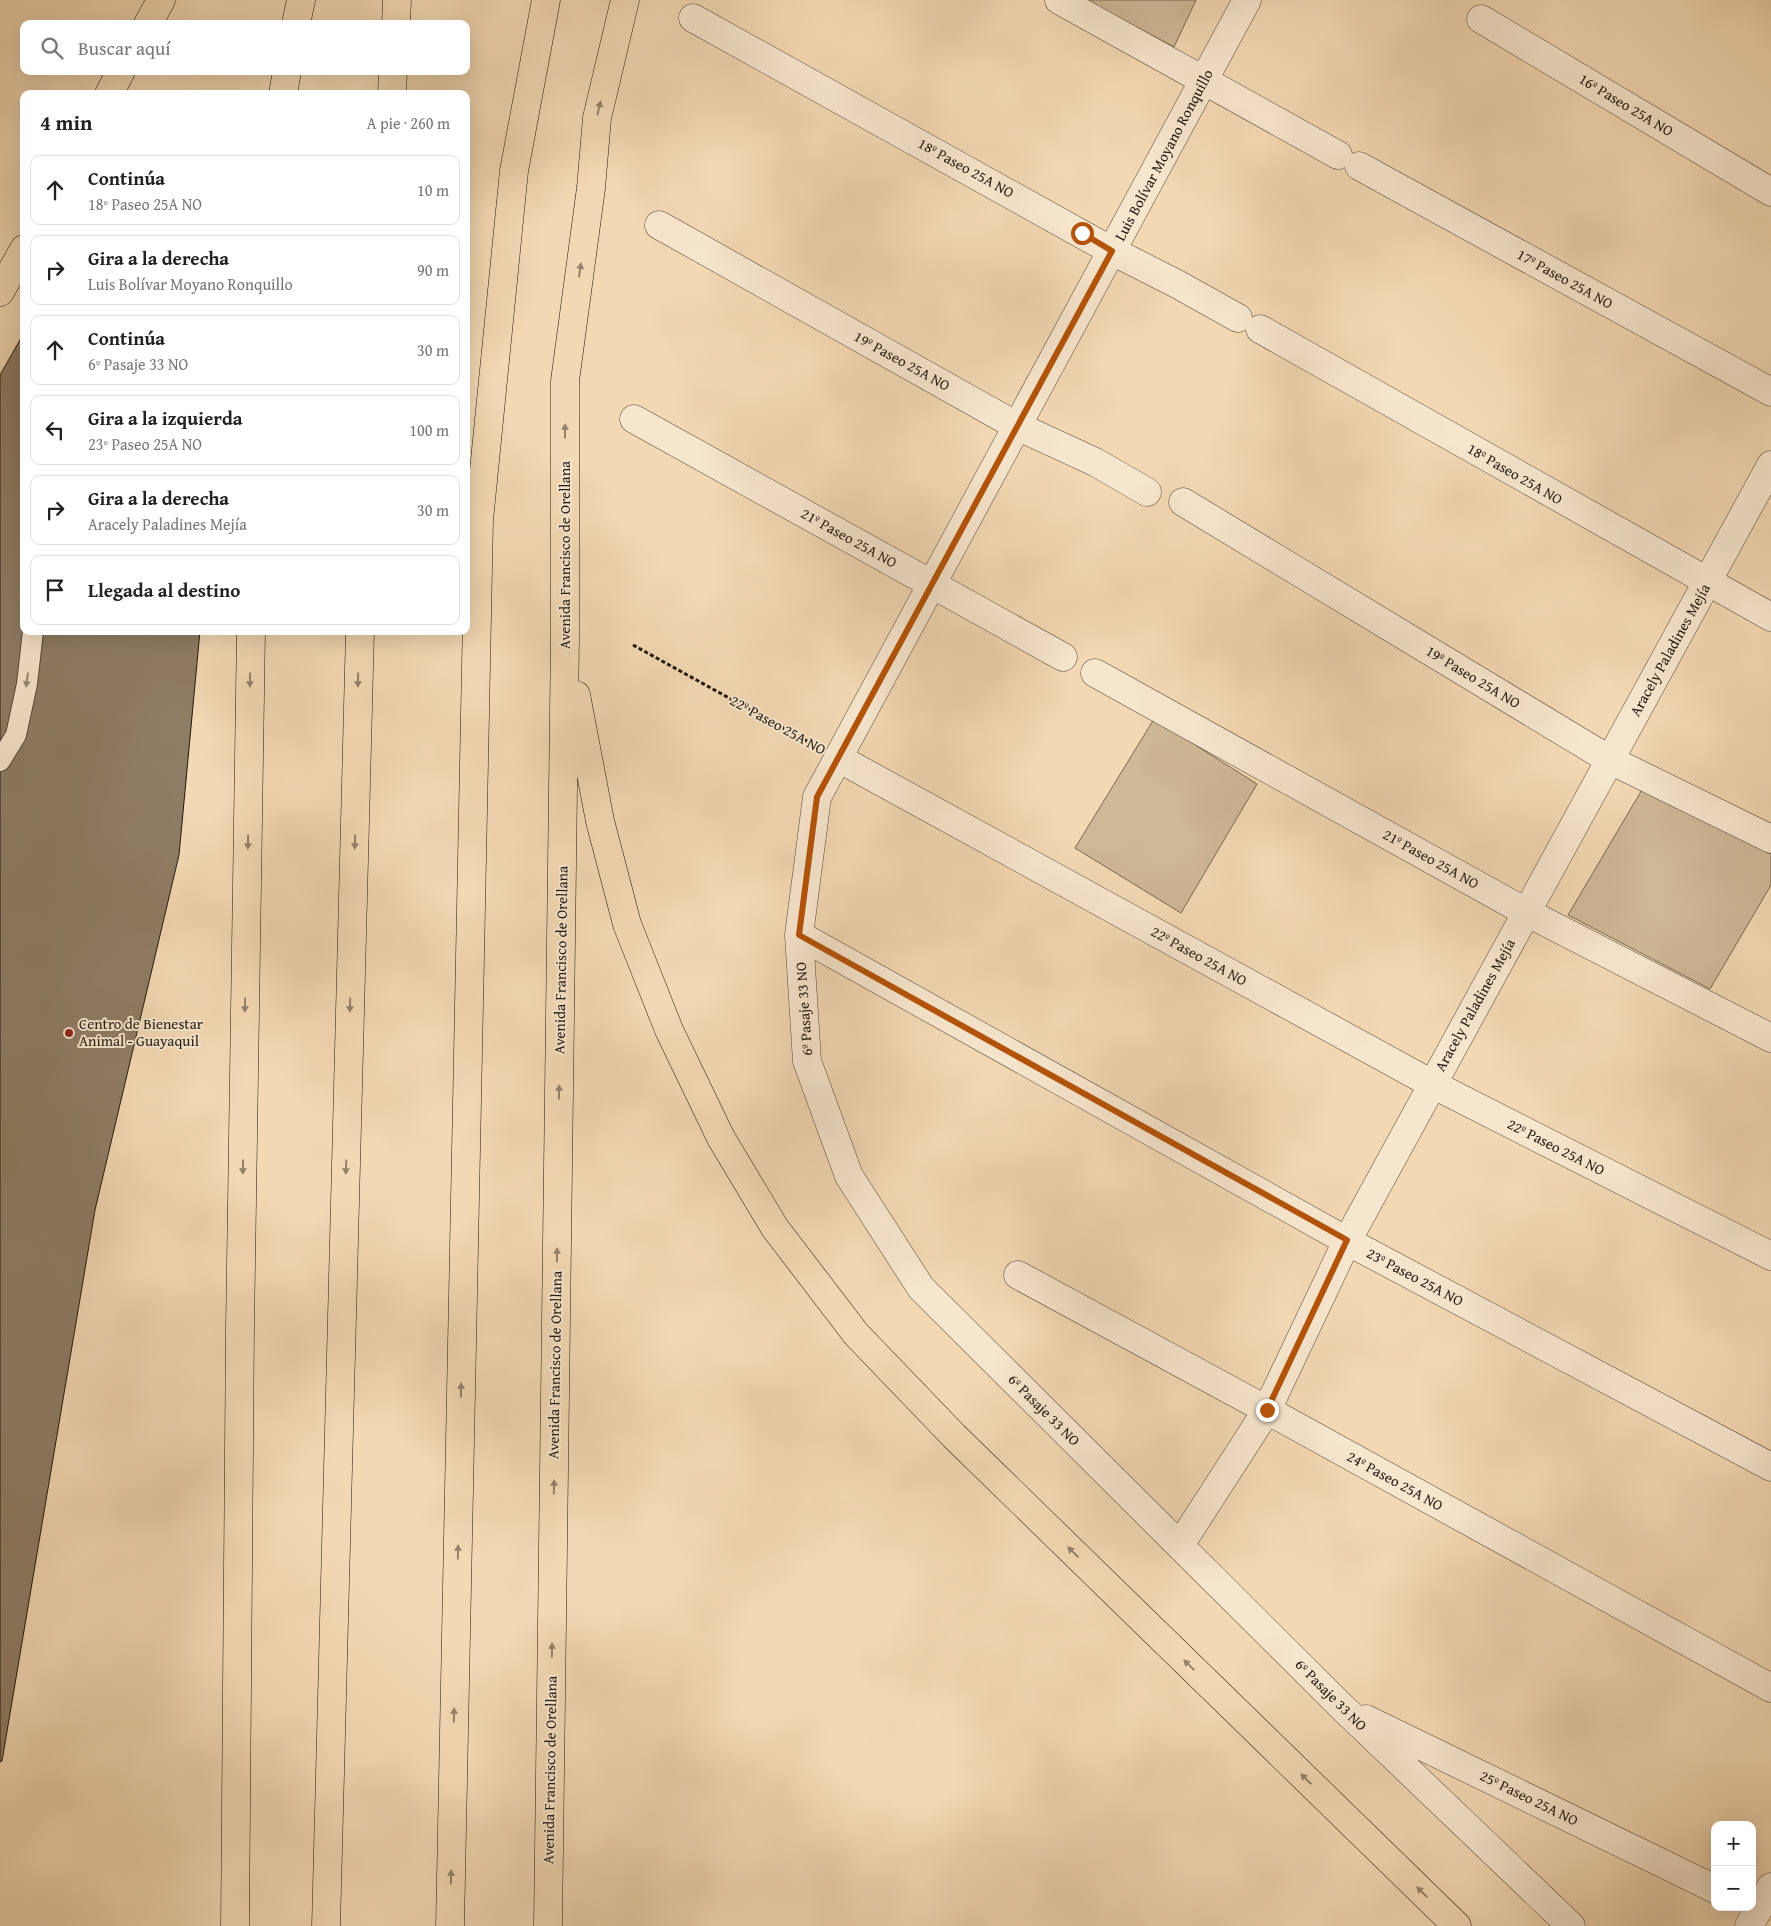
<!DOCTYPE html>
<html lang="es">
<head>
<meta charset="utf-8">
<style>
	:root { --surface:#fff; --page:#f2f2f2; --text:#222; --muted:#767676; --line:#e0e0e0 }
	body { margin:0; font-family:"Gentium Book Plus",serif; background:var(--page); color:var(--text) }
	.controls { position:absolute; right:15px; bottom:15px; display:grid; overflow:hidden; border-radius:10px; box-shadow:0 5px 20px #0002 }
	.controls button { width:45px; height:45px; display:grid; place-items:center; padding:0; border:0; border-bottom:1px solid var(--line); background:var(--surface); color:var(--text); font:25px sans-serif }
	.stop { position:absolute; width:15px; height:15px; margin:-11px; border:4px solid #b45309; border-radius:50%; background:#fff }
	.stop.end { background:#b45309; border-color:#fff; box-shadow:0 1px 5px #0008 }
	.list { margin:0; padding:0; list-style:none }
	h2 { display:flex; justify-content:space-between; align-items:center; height:65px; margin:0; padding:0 20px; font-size:21px }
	h2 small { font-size:16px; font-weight:400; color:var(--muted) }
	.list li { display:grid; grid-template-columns:32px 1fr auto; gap:15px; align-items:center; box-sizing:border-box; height:70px; margin:0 10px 10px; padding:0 10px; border:1px solid var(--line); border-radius:10px }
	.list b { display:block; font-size:19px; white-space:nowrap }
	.list p { margin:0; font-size:16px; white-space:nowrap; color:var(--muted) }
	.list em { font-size:16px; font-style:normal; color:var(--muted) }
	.icon { flex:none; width:28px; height:28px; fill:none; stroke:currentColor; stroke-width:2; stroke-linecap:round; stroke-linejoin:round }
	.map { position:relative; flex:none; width:1771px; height:1926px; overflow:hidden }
	.search { position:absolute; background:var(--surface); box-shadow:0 5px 20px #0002; left:20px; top:20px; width:450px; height:55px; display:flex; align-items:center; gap:12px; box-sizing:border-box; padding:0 18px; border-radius:10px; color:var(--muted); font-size:19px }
	.panel { position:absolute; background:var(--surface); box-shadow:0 5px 20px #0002; left:20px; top:90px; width:450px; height:545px; border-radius:10px }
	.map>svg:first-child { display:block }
	.green { fill:#cfb897; stroke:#786854 }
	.building { fill:#8e7c65; stroke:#221910 }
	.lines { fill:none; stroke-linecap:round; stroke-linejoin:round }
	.service-casing { stroke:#564939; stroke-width:22 }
	.minor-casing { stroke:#564939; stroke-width:29 }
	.primary-casing { stroke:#221910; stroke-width:29 }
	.trunk-casing { stroke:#221910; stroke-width:29 }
	.path { stroke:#221910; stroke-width:3; stroke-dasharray:4 2.5; stroke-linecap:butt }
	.service { stroke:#f7e6ce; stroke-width:20 }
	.minor { stroke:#f7e6ce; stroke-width:28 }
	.primary { stroke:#f2d8b3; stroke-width:28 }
	.trunk { stroke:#f2d8b3; stroke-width:28 }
	.oneway { fill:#94826a }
	.oneway2 { fill:#978a78 }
	.route { stroke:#b45309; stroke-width:6 }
	.poi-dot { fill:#8f2418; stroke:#f7e6ce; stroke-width:2 }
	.labels { text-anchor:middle; stroke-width:4; stroke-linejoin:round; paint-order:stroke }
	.street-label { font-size:15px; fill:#221910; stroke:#f7e6ce }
	.poi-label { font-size:15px; fill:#221910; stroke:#f7e6ce; text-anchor:start }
</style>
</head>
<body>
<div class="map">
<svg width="1771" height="1926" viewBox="0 0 1771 1926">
	<rect width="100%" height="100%" fill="#f2d8b3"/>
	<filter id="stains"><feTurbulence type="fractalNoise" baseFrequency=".004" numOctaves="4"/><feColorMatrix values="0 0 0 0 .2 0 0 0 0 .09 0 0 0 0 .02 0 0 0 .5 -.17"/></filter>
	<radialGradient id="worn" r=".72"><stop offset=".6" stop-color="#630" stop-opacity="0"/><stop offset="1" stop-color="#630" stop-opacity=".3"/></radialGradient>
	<path class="green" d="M1086,0H1196L1174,47Z
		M1154,719L1257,784L1181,913L1075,848Z
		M1643,788L1771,854V885L1710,989L1568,915Z"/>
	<path class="building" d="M24,333V631H200L179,855L95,1210L2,1761L0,1762V375Z"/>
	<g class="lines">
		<defs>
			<path id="service" d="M0,761L16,735L27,684L33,631"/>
			<path id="minor" d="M1059,0L1338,155
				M1247,0L817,797L799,935L807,1061L849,1176L921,1288L1343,1708L1571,1926
				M693,18L1112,251L1177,284L1238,318
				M1481,19L1771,192
				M1359,166L1771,392
				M659,225L1017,426L1095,462L1147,492
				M1260,329L1771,617
				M634,419L1063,657
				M1183,502L1610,760L1771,839
				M1095,673L1526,912L1771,1038
				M838,758L1432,1084L1771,1256
				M799,935L1347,1241L1771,1467
				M1018,1275L1267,1410L1771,1688
				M1180,1545L1267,1410L1347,1241L1771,465
				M1366,1719L1715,1889
				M1749,1926L1771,1887"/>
			<path id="primary" d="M148,24L161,0
				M296,24L301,0
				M109,94L121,71
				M283,94L287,71
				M0,292L24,249
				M576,695L600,821L627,924L669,1030L721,1138L775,1228L856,1334L954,1436L1457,1926
				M235,1926L240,1328L251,631
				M548,1926L565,637V381L591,188L597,118L625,0"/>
			<path id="trunk" d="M396,24L397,0
				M392,94L393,71
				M326,1926L360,631
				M450,1926L479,520L514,171L546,0"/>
		</defs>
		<use href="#service" class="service-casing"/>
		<use href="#minor" class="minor-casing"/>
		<use href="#primary" class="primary-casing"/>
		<use href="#trunk" class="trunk-casing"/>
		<path class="path" d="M633,645L807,741"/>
		<use href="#service" class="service"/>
		<use href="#minor" class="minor"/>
		<use href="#primary" class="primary"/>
		<use href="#trunk" class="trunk"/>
	</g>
	<defs><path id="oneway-solid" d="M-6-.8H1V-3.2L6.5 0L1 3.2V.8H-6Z" transform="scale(1.25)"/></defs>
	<g class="oneway">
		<use href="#oneway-solid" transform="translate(599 108) rotate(-77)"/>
		<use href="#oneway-solid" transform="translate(580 270) rotate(-82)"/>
		<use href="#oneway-solid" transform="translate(565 431) rotate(-90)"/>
		<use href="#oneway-solid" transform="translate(250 680) rotate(91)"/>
		<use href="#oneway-solid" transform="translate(358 680) rotate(91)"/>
		<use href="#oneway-solid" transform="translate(248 842) rotate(91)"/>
		<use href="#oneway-solid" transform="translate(355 842) rotate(92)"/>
		<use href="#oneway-solid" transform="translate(245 1005) rotate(91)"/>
		<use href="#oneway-solid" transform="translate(350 1005) rotate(92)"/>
		<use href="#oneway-solid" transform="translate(559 1092) rotate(-89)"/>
		<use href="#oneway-solid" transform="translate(243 1167) rotate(91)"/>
		<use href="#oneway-solid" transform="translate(346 1167) rotate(92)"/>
		<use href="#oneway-solid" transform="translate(557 1255) rotate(-89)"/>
		<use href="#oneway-solid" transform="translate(461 1390) rotate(-89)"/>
		<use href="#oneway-solid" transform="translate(554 1487) rotate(-89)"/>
		<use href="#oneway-solid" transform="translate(458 1552) rotate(-89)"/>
		<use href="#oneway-solid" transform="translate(1073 1552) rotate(-136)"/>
		<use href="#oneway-solid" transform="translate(552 1650) rotate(-89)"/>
		<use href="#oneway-solid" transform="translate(1189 1665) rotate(-136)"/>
		<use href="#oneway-solid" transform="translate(454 1715) rotate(-89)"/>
		<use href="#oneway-solid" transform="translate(1306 1779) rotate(-136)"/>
		<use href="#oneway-solid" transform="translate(451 1877) rotate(-89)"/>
		<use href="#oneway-solid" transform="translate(1422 1892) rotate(-136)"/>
	</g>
	<use class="oneway2" href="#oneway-solid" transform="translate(27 680) rotate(98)"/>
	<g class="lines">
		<path class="route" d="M1082,233L1112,251L817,797L799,935L1347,1240L1267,1410"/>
	</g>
	<circle class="poi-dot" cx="69" cy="1033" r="5"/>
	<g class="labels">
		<g class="street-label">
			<text transform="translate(1626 105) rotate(31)" y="5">16º Paseo 25A NO</text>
			<text transform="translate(1164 155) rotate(-62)" y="5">Luis Bolívar Moyano Ronquillo</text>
			<text transform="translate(966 168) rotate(29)" y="5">18º Paseo 25A NO</text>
			<text transform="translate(1565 279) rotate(29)" y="5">17º Paseo 25A NO</text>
			<text transform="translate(902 361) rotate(29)" y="5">19º Paseo 25A NO</text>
			<text transform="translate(1515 474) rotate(30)" y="5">18º Paseo 25A NO</text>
			<text transform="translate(849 538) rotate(29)" y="5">21º Paseo 25A NO</text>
			<text transform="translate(565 555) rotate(-90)" y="5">Avenida Francisco de Orellana</text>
			<text transform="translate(1670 650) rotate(-61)" y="5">Aracely Paladines Mejía</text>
			<text transform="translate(1473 677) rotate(31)" y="5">19º Paseo 25A NO</text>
			<text transform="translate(778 725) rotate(29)" y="5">22º Paseo 25A NO</text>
			<text transform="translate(1431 859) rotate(29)" y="5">21º Paseo 25A NO</text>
			<text transform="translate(1199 956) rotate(29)" y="5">22º Paseo 25A NO</text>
			<text transform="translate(561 960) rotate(-89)" y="5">Avenida Francisco de Orellana</text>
			<text transform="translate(1475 1005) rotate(-61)" y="5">Aracely Paladines Mejía</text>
			<text transform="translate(804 1009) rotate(-94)" y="5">6º Pasaje 33 NO</text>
			<text transform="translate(1556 1147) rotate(27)" y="5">22º Paseo 25A NO</text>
			<text transform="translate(1415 1277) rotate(28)" y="5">23º Paseo 25A NO</text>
			<text transform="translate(555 1365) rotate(-89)" y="5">Avenida Francisco de Orellana</text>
			<text transform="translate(1044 1410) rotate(45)" y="5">6º Pasaje 33 NO</text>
			<text transform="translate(1395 1481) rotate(29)" y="5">24º Paseo 25A NO</text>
			<text transform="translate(1331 1695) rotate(45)" y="5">6º Pasaje 33 NO</text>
			<text transform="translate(550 1770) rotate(-89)" y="5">Avenida Francisco de Orellana</text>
			<text transform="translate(1529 1798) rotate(26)" y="5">25º Paseo 25A NO</text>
		</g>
		<g class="poi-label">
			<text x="79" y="1029">Centro de Bienestar<tspan x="79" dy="17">Animal - Guayaquil</tspan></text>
		</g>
	</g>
	<rect width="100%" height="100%" filter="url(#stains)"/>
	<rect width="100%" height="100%" fill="url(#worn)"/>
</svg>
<div class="controls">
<button>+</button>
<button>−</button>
</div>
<div class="stop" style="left:1082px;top:233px"></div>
<div class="stop end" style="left:1267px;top:1410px"></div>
<div class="search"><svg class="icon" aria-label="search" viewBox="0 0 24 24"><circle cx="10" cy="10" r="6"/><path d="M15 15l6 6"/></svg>Buscar aquí</div>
<section class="panel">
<h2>4 min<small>A pie · 260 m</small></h2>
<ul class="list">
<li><svg class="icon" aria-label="ahead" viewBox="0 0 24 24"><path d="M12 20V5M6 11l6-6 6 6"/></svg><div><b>Continúa</b><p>18º Paseo 25A NO</p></div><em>10 m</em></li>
<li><svg class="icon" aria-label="right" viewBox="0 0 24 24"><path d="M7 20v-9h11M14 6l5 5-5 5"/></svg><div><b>Gira a la derecha</b><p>Luis Bolívar Moyano Ronquillo</p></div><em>90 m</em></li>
<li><svg class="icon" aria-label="ahead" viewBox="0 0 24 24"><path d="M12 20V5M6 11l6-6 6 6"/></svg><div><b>Continúa</b><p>6º Pasaje 33 NO</p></div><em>30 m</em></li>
<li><svg class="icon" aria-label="left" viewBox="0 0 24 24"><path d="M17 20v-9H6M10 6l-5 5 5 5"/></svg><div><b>Gira a la izquierda</b><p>23º Paseo 25A NO</p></div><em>100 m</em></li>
<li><svg class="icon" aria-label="right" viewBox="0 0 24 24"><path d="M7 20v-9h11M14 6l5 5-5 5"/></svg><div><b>Gira a la derecha</b><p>Aracely Paladines Mejía</p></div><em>30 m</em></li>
<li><svg class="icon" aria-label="arrive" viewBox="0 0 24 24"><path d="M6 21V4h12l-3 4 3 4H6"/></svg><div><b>Llegada al destino</b></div></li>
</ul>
</section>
</div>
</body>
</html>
